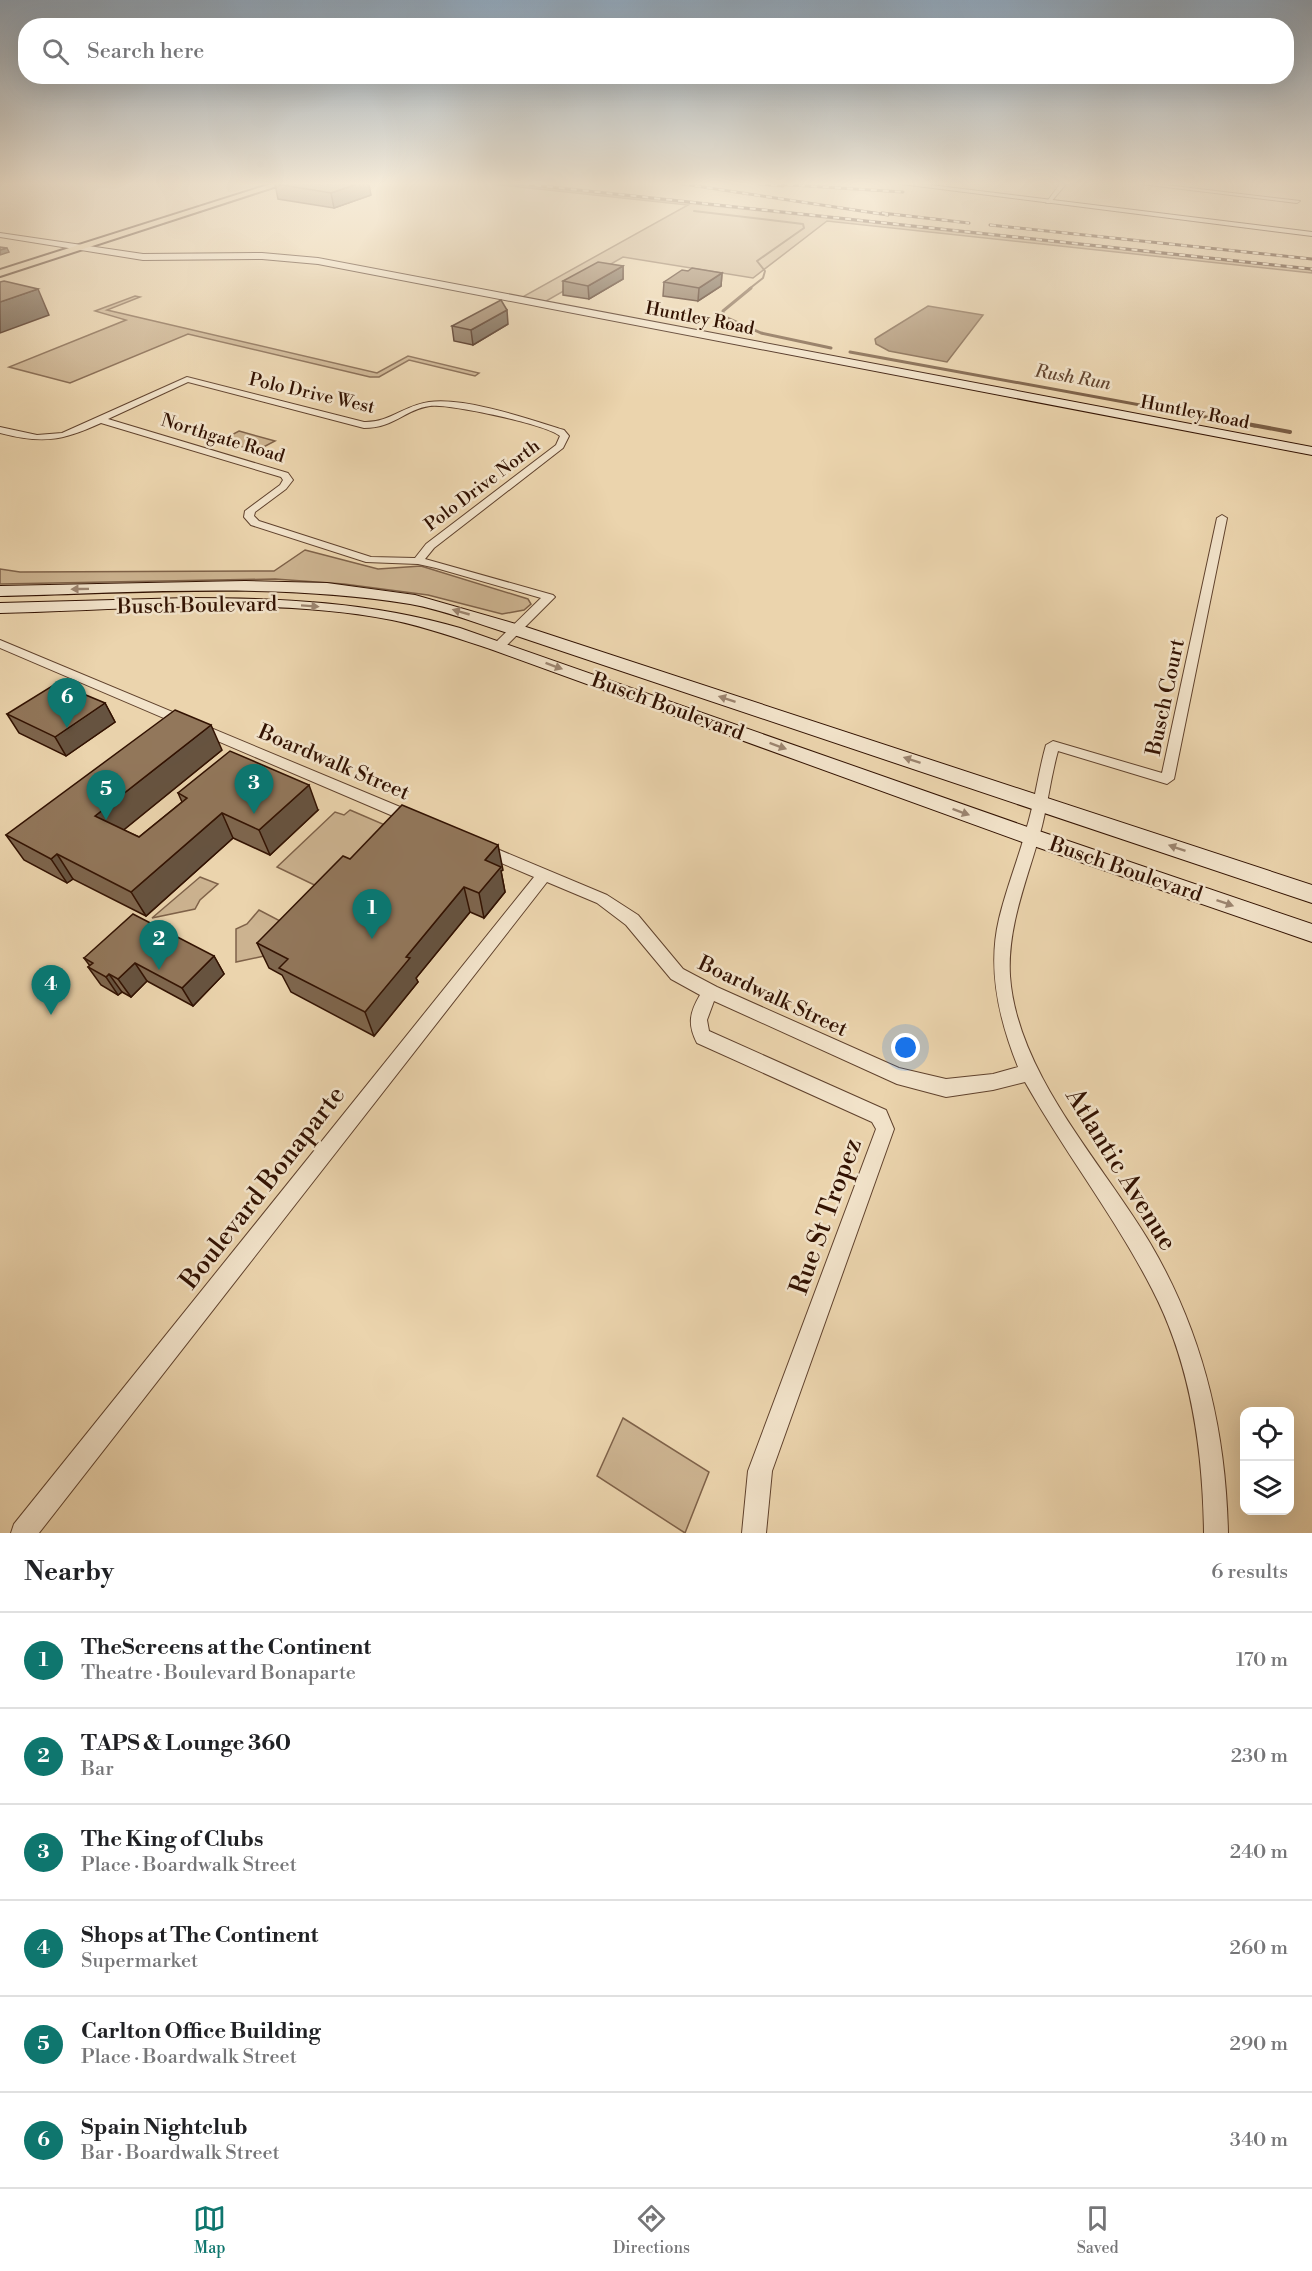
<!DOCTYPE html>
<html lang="en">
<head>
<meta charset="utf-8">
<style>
	:root { --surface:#fff; --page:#f6f6f6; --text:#202124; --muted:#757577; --line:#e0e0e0; --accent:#0f766e }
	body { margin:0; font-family:"Libre Bodoni",serif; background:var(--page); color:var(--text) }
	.controls { position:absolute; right:18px; bottom:18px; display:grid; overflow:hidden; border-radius:12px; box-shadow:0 6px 24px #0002 }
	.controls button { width:54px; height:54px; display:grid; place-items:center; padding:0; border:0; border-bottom:2px solid var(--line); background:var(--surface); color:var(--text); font:30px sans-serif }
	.you { position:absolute; left:906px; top:1048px; width:21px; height:21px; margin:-15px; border:4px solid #fff; border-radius:50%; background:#1a73e8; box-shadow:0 0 0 9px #1a73e833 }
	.badge { display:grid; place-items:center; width:39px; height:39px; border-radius:50%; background:var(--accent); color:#fff; font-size:20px; font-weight:700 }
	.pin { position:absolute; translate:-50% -50px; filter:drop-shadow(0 2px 3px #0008) }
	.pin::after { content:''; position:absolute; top:32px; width:21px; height:18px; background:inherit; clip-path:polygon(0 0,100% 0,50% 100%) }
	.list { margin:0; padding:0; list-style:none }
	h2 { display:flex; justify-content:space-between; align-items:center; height:78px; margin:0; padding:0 24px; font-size:26px }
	h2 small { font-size:20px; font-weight:400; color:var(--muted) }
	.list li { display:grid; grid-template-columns:39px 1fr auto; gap:18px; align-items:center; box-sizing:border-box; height:96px; padding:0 24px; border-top:2px solid var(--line) }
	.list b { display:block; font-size:22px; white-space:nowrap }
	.list p { margin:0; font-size:20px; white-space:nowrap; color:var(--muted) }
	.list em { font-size:20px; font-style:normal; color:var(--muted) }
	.icon { flex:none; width:33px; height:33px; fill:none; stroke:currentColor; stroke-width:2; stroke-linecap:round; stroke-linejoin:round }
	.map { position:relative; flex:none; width:1312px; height:1533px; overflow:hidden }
	.search { position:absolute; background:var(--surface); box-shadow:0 6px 24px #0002; left:18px; right:18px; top:18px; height:66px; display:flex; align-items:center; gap:15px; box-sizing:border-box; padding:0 21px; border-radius:24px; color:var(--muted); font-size:22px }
	.sheet { height:654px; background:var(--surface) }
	nav { display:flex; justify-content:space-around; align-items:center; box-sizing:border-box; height:84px; border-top:2px solid var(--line); background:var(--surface); font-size:16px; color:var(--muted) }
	nav a { display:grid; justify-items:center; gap:3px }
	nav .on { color:var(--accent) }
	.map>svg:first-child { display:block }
	.green { fill:#ccb390; stroke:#7f6249; stroke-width:1.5 }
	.water { fill:#ac9273; stroke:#7b5f46; stroke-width:1.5 }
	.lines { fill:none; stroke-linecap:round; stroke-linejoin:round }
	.stream-far2 { stroke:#7b5f46; stroke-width:2 }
	.stream-far1 { stroke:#7b5f46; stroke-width:3 }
	.stream { stroke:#7b5f46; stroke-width:4 }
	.street-casing { stroke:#60422d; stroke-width:2 }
	.secondary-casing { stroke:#321202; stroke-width:2 }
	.primary-casing { stroke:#321202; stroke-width:4 }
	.street { fill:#f2e3ca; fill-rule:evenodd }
	.secondary { fill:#f2e3ca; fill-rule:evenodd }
	.primary { fill:#ebd4ad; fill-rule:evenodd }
	.rail-casing { stroke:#321202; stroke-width:3 }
	.rail { stroke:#f2e3ca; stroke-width:2; stroke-dasharray:6; stroke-linecap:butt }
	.wall { fill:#7e664e; stroke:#321202; stroke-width:1.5 }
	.shaded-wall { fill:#665340; stroke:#321202; stroke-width:1.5 }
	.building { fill:#92775b; stroke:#321202; stroke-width:1.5 }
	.oneway { fill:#9c8570 }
	.labels { text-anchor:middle; stroke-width:5; stroke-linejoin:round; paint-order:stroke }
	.far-street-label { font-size:18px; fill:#321202; stroke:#f2e3ca }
	.far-water-label { font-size:18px; font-style:italic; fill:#63452f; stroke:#f2e3ca }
	.street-label { font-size:21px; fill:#321202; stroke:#f2e3ca }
	.near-street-label { font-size:26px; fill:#321202; stroke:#f2e3ca }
</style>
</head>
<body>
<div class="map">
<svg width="1312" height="1533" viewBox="0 0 1312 1533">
	<rect width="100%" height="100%" fill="#ebd4ad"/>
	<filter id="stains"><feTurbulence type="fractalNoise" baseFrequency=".00333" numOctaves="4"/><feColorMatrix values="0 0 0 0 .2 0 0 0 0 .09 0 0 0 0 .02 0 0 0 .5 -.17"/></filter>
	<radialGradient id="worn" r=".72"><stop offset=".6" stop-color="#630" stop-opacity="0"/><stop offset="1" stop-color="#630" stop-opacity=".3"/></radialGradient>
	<path class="green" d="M492,184H509L1312,270V273L827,221L753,278L623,257L541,304L517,300L688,205Z
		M135,296L140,297L107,310L377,373L408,356L479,373L475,376L409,360L379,377H370L188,334L70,383L9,367L126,320L95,311Z
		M239,431L275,441L256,451L220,441Z
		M305,550L378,569L421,566L528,599L531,604L524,610L502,614L428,595L344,584L275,579L0,584V569L20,572L274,571Z
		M350,810L385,825L329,892L277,867L335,812L344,815Z
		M200,877L218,884L200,900L195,909L152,918Z
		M259,910L284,923L264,956L236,962V929L247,924Z
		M623,1418L709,1472L685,1533L597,1476Z"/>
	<path class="water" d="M928,306L983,315L947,362L889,351L876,344L875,339L878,337Z"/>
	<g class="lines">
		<path class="stream-far2" d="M694,211L803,224L804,228L757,261L765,271L763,278L749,289"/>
		<path class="stream-far1" d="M751,288L723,311V316L761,333L831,348
			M850,352L1255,426"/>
		<path class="stream" d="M1247,424L1290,432"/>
		<defs>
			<path id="street" d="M1060,184H1066L1050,203H1046Z
				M1141,184H1157L1300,201L1297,203Z
				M187,377L364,422C389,423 405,405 429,402C465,397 529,419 564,430L569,436L563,448L434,548L425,559L553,595L555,597L503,649H495L493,646L495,643L541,598L436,568L418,564L366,562L251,525L244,517L245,511L280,485L283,480L281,477L101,423C62,441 42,444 0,433V427L37,435L62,433ZM188,382L364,428C395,428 405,409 430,406C450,404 545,424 560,436L556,445L426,544L415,558L371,557L259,521L254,516L255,512L286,489L293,480L288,473L108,419Z
				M1222,515L1227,518L1174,779L1167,784L1058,751C1051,776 1048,802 1042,826C1029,876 1007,924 1010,976C1017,1074 1102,1162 1150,1243C1203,1333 1226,1430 1228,1533H1204C1203,1449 1191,1364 1152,1289C1115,1217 1065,1153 1025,1082L993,1090L946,1097L897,1084L714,1001L707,1020L709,1031L886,1110L894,1129L772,1471L766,1533H742L748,1471L876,1129L872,1122L697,1043C687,1024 690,1012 700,995L671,979L626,925L597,903L547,882L39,1533H11L14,1524L534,877L480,854L478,850L480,846H490L607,895L638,915L683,969L717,987L899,1068L946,1079L993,1074L1018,1067C999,1020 987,969 999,919C1006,889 1018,860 1026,830C1035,802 1038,773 1046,745L1053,741L1162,773L1217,518Z
				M0,640L417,814L419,818L417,822H407L0,648Z"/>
			<path id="secondary" d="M901,184H922L1312,232V236Z
				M0,233L143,254L262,253L318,258L1312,447V455L318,264L262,259L143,260L0,237Z
				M245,581L327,583L415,595L523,626L1312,885V903L511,634C478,624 444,610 410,604C275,582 137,593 0,596V586Z
				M189,598C281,598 371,602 460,628L1039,831L1312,924V942L1025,843L493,650C460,639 426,627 392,620C266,596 128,610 0,613V603Z"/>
			<path id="primary" d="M271,184H283L0,276V270Z"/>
		</defs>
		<use href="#street" class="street-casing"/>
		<use href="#secondary" class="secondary-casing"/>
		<use href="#primary" class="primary-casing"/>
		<use href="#street" class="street"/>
		<use href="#secondary" class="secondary"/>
		<use href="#primary" class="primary"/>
		<defs>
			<path id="rail" d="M523,184L1312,269
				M683,184L888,215
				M759,184L783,186
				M775,184L903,192
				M882,213L969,223
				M990,225L1312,259"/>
		</defs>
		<use href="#rail" class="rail-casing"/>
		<use href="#rail" class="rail"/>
	</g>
	<path class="wall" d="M275,184L371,195L334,208L278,199Z
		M623,266V279L589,299L563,295V281Z
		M688,271L722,273L721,286L698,301L663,296L664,282Z
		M508,324L473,345L454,341L452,326Z
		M105,703L115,722L66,756L19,733L7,714Z
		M222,750L123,830L139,837L182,802L178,793L318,810L270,855L233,838L146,916L73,879L67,883L24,860L6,835Z
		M503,870L501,871L505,892L484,918L470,912L416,978L418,982L374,1036L291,992L282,975L269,968L257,943Z
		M214,956L224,974L193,1006L147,981L131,997L122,992L118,995L101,985L88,967L90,966L84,958Z"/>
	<path class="shaded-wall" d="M357,184H369L371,195L334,208L331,193Z
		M7,248L9,252L0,255V250Z
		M623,266V279L589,299L588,286Z
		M722,273L721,286L698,301L699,288Z
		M38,289L49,315L0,333V302Z
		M507,310L508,324L473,345L471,330Z
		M105,703L115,722L66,756L55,737Z
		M211,725L222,750L110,841L95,816Z
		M309,785L318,810L270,855L259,830Z
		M222,813L233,838L146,916L131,892Z
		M498,845L503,870L501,871L505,892L484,918L479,893L485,860Z
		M57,854L73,879L67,883L51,859Z
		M464,887L470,912L416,978L418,982L374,1036L365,1012L406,957Z
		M214,956L224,974L193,1006L182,988Z
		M135,963L147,981L131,997L118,979Z
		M109,974L122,992L118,995L106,977Z"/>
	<path class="building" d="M276,184H357L331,193Z
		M0,247L7,248L0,250Z
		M598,262L623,266L588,286L563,281Z
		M692,268L722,273L699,288L664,282L682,270L688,271Z
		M4,281L38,289L0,302V282Z
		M501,300L507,310L471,330L452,326Z
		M57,683L105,703L55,737L7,714Z
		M175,710L211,725L95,816L139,837L187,798L178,793L230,751L309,785L259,830L222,813L131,892L57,854L51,859L6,835Z
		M402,805L498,845L485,860L501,867L479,893L464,887L406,957L410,958L365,1012L279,968L288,959L257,943L343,856L350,859Z
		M133,914L214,956L182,988L135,963L118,979L109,974L106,977L88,967L93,963L84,958Z"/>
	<defs><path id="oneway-solid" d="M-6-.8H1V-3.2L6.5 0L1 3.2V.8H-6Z" transform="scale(1.5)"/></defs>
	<g class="oneway">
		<use href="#oneway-solid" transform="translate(80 589) rotate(179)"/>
		<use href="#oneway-solid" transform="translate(310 606) rotate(4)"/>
		<use href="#oneway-solid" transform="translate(461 612) rotate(-164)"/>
		<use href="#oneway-solid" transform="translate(554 666) rotate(20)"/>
		<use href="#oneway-solid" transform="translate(727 699) rotate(-162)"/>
		<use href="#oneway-solid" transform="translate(778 746) rotate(20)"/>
		<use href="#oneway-solid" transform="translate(912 760) rotate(-162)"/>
		<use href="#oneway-solid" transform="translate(961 812) rotate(20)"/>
		<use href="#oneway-solid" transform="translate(1177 848) rotate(-161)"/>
		<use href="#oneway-solid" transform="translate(1225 903) rotate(19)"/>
	</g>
	<linearGradient id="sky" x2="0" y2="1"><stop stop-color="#90a6b9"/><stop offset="0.46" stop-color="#f6ecda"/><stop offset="1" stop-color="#f6ecda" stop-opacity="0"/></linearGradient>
	<rect width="1312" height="399" fill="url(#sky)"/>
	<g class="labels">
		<g class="far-street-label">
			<text transform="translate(700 318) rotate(11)" y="6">Huntley Road</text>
			<text transform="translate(312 393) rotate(13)" y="6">Polo Drive West</text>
			<text transform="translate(1195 412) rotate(11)" y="6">Huntley Road</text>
			<text transform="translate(223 438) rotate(17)" y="6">Northgate Road</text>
			<text transform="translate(482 485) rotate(-37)" y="6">Polo Drive North</text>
		</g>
		<g class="far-water-label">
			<text transform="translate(1073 377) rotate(10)" y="6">Rush Run</text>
		</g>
		<g class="street-label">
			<text transform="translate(197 605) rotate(-1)" y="7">Busch Boulevard</text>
			<text transform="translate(1165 697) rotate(-78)" y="7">Busch Court</text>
			<text transform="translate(668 706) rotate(20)" y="7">Busch Boulevard</text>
			<text transform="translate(334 762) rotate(23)" y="7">Boardwalk Street</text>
			<text transform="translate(1126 869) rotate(19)" y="7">Busch Boulevard</text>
			<text transform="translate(773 996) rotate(25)" y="7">Boardwalk Street</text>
		</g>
		<g class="near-street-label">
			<text transform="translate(1122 1169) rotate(58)" y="9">Atlantic Avenue</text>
			<text transform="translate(262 1187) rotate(-52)" y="9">Boulevard Bonaparte</text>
			<text transform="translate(825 1216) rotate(-70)" y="9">Rue St Tropez</text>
		</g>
	</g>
	<rect width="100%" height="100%" filter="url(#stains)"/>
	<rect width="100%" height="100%" fill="url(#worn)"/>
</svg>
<div class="controls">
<button><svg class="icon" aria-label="locate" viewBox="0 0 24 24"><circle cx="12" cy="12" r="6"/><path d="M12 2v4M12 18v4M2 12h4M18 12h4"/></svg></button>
<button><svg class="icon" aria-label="layers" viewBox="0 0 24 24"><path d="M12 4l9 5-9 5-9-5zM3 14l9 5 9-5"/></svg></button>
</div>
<div class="you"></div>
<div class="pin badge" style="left:372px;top:939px">1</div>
<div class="pin badge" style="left:159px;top:970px">2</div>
<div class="pin badge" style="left:254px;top:814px">3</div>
<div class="pin badge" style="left:51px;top:1015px">4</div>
<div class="pin badge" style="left:106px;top:820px">5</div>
<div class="pin badge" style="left:67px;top:728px">6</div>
<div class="search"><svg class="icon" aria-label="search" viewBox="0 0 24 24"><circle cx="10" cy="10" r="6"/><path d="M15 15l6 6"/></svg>Search here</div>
</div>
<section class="sheet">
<h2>Nearby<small>6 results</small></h2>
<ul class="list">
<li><span class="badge">1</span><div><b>TheScreens at the Continent</b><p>Theatre · Boulevard Bonaparte</p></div><em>170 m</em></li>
<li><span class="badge">2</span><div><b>TAPS &amp; Lounge 360</b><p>Bar</p></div><em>230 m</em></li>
<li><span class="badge">3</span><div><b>The King of Clubs</b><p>Place · Boardwalk Street</p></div><em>240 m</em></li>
<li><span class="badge">4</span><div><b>Shops at The Continent</b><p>Supermarket</p></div><em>260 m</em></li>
<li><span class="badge">5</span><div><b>Carlton Office Building</b><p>Place · Boardwalk Street</p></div><em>290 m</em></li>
<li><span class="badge">6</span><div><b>Spain Nightclub</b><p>Bar · Boardwalk Street</p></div><em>340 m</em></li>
</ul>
</section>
<nav>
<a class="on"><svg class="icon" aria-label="map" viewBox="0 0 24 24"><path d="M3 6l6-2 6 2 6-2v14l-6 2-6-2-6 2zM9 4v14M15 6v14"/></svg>Map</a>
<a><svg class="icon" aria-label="directions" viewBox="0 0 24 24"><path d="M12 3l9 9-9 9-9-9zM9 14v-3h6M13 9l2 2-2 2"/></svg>Directions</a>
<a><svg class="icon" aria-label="saved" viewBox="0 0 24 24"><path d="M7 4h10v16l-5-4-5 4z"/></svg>Saved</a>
</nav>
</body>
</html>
